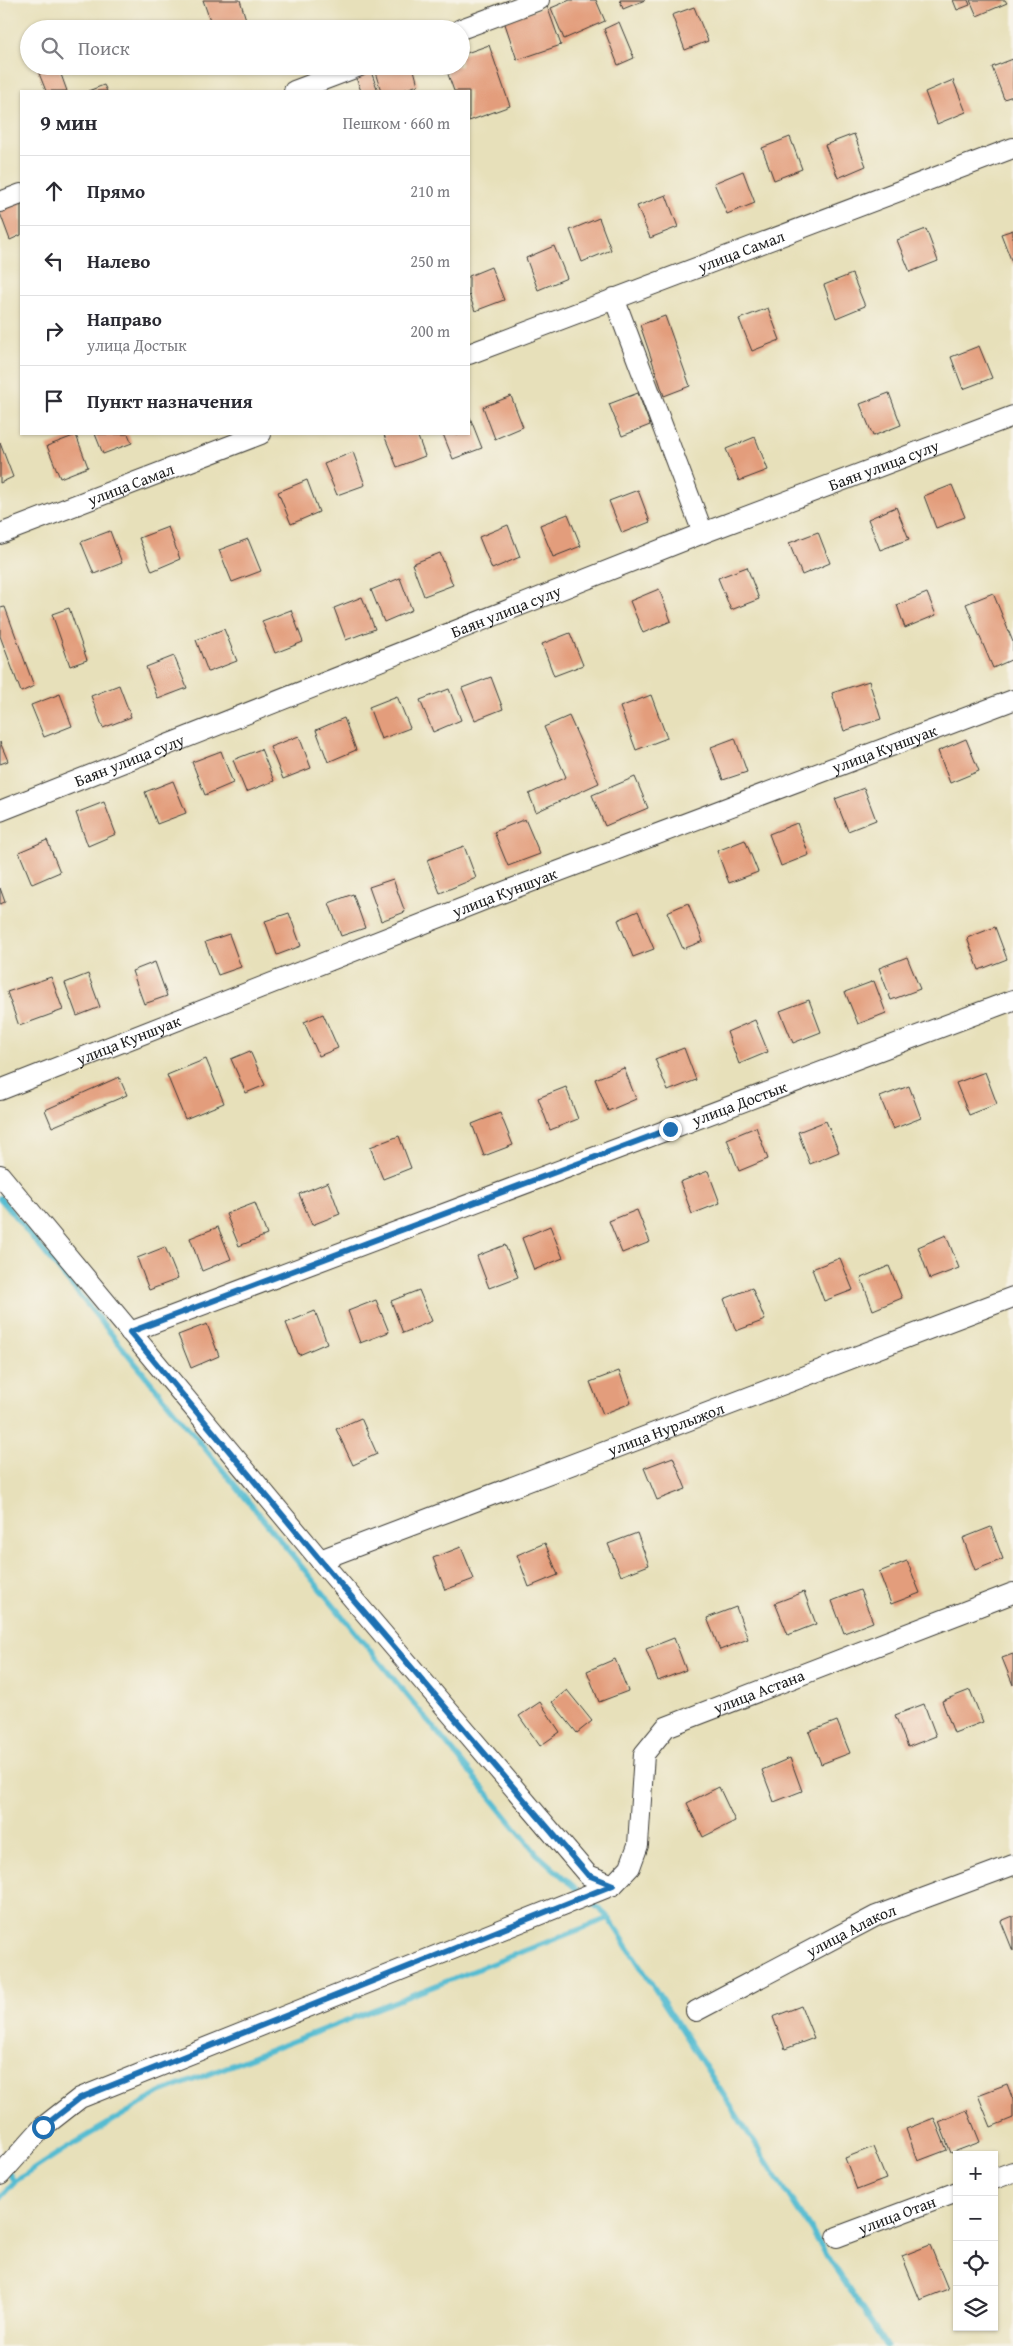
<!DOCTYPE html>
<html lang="ru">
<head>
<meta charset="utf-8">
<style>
	:root { --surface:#fff; --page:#f2f2f3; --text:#2b2b33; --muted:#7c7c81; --line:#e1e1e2 }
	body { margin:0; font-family:"Gentium Book Plus",serif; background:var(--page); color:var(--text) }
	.controls { position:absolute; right:15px; bottom:15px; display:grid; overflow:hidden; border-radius:0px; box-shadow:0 1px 4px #0004 }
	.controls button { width:45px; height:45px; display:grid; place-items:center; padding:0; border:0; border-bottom:1px solid var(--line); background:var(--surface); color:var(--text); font:25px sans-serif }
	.stop { position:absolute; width:15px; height:15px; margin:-11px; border:4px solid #1f6fb2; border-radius:50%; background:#fff }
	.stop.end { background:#1f6fb2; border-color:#fff; box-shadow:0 1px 5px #0008 }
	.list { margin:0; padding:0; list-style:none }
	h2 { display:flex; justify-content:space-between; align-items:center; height:65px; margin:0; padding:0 20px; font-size:21px }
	h2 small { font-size:16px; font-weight:400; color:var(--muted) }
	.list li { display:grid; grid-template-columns:32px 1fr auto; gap:15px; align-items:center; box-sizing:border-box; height:70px; padding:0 20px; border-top:1px solid var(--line) }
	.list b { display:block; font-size:19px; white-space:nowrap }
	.list p { margin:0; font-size:16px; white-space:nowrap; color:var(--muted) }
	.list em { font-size:16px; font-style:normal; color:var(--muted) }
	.icon { flex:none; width:28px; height:28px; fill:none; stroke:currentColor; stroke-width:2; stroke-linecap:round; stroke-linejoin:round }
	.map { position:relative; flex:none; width:1013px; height:2346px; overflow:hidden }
	.search { position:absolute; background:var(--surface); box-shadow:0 1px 4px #0004; left:20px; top:20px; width:450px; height:55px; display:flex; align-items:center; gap:12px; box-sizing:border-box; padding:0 18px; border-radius:28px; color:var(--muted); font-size:19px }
	.panel { position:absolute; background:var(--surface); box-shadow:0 1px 4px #0004; left:20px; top:90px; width:450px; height:345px; border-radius:0px }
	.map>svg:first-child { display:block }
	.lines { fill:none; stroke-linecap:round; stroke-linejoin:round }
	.stream { stroke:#54bcd1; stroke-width:5.5 }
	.building { fill:#e39d7b }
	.minor-casing { stroke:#3a3934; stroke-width:22 }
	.minor { stroke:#fff; stroke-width:20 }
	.route { stroke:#1f6fb2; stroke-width:6 }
	.labels { text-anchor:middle; stroke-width:4.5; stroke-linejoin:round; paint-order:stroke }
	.street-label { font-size:16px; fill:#1c1c1c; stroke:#f7f3e8 }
</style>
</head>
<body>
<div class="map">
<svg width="1013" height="2346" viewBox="0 0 1013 2346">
	<rect width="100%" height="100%" fill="#f7f3e8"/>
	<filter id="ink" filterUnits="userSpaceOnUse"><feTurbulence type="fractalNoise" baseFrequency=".02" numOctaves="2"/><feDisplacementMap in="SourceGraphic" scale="10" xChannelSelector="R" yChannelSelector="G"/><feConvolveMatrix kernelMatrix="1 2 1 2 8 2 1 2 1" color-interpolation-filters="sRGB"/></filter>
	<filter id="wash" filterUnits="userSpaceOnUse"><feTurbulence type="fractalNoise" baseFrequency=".0096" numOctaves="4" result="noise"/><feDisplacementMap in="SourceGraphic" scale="20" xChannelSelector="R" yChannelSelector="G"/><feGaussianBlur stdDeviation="1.12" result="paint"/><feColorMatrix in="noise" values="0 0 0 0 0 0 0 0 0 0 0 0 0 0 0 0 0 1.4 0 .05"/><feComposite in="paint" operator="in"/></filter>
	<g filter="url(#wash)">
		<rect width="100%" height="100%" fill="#e7e0ba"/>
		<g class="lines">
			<path class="stream" d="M0,1198L537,1854L581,1893
				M588,1899L609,1918L886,2346
				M8,2171L14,2182L63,2150L160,2093L609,1918
				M0,2198L14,2182"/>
		</g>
		<g id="blocks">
			<path class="building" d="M203,0H240L248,26L239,29H213Z
				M570,0H596L605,21L564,39L551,8Z
				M620,0H645L623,9Z
				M953,0H968L970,5L957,10Z
				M970,0H1005L1007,3L977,16Z
				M547,6L561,45L517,60L504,21Z
				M694,7L708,41L685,50L672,15Z
				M619,22L634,58L618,65L604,29Z
				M146,23L148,29H132Z
				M489,45L510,106L469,121V91H454L445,66H461V55Z
				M1013,59V96L1004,99L992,67Z
				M36,66H58L67,91H46Z
				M369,66L378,91H361L353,70Z
				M373,66H413L418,85L401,91H381Z
				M953,80L966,112L937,124L925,92Z
				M104,85L107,91H88Z
				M854,134L866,166L838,178L825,145Z
				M790,137L802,169L774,180L762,148Z
				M743,171L755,203L727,214L714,183Z
				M666,195L678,227L650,238L637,206Z
				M21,197V235L10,240L0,213V205Z
				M599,218L611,250L582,262L570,230Z
				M926,229L938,261L910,272L897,240Z
				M1013,230V265L1001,234Z
				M554,246L567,278L538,290L526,258Z
				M491,267L504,300L475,311L469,294V276Z
				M852,274L865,306L836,318L824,285Z
				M768,308L780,340L752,351L739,319Z
				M665,316L690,386L664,396L640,325Z
				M979,346L992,378L963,389L951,357Z
				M638,393L650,425L622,436L609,404Z
				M889,393L901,425L873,436L860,404Z
				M511,396L523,427L495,439L483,407Z
				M469,415L482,448L453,459L443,434H469Z
				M95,434H128L132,443L103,454Z
				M389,434H417L425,456L397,467L384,435Z
				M76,435L88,467L60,478L47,446Z
				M755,437L768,470L739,481L726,449Z
				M0,443L13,477L0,483Z
				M353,452L365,485L337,495L324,464Z
				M307,480L319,512L291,524L278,492Z
				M952,485L965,517L936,528L924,496Z
				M638,490L650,522L622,533L609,501Z
				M896,507L909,539L880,550L868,519Z
				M568,514L581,546L553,557L540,525Z
				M508,525L520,557L492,569L479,537Z
				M168,527L180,559L152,571L139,538Z
				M110,531L122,563L94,574L81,542Z
				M818,532L830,563L802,575L789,543Z
				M248,539L261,571L232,582L219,550Z
				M440,553L453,585L424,596L412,564Z
				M747,567L759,599L731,610L718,578Z
				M400,578L412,610L384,622L371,590Z
				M659,589L671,621L643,633L630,601Z
				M927,593L936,615L905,628L897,605Z
				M993,593L1013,642V659L993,668L966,604Z
				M362,597L375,629L346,640L334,608Z
				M5,607L34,686L21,692L0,636V608Z
				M69,608L87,660L70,666L52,614Z
				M291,610L303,642L275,653L262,621Z
				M224,629L237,661L208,672L196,640Z
				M570,633L583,665L554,676L542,644Z
				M174,656L187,688L158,699L146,667Z
				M491,677L503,709L475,720L462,688Z
				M869,681L881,719L844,731L832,693Z
				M119,685L131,717L103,728L91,696Z
				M449,689L461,720L433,732L420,700Z
				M60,694L72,726L44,737L31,705Z
				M651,695L667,738L636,750L620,707Z
				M397,696L410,728L381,739L369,707Z
				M569,716L599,783L536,812L529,794L566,777L544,727Z
				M344,718L356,750L328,762L316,730Z
				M299,736L311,768L283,779L270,747Z
				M735,738L747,772L723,780L711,747Z
				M966,739L979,771L950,783L938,751Z
				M0,742L8,761L0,764Z
				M261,749L274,781L246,792L233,760Z
				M221,751L233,783L205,795L192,762Z
				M635,777L648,808L605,826L592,795Z
				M173,781L186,813L157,824L145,792Z
				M864,788L876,820L848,831L835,799Z
				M104,802L116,834L88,846L76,813Z
				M525,819L540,854L508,866L494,832Z
				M797,823L809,855L781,866L769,834Z
				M47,840L60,872L32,884L19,852Z
				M745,840L758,872L729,883L717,851Z
				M464,846L476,878L440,893L427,860Z
				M393,879L405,912L381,921L369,887Z
				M0,888L5,902L0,904Z
				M353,894L365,928L341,936L329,903Z
				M688,903L703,941L683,949L667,912Z
				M638,911L654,949L633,957L618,920Z
				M289,913L301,946L277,955L265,921Z
				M995,927L1007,959L979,970L967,938Z
				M229,934L241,967L218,975L205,942Z
				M907,957L920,989L891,1000L879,968Z
				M155,962L167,996L144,1004L132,971Z
				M88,974L100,1007L77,1016L65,983Z
				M51,977L63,1010L19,1026L7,992Z
				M874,981L886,1013L858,1024L845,992Z
				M809,1000L821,1032L793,1043L780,1011Z
				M323,1014L338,1048L319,1056L304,1022Z
				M755,1020L768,1052L739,1064L727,1032Z
				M684,1048L696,1080L668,1091L655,1059Z
				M250,1051L265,1085L246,1093L231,1059Z
				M206,1059L224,1103L185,1119L167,1075Z
				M624,1068L636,1099L608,1111L595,1079Z
				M985,1072L997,1104L969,1115L956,1083Z
				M119,1077L127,1095L52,1127L45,1110Z
				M909,1086L921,1118L893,1129L880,1097Z
				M566,1087L578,1119L550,1130L538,1098Z
				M500,1113L513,1145L484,1156L472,1124Z
				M826,1121L839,1152L810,1164L798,1132Z
				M756,1127L768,1159L739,1171L727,1139Z
				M399,1136L411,1168L383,1179L370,1147Z
				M708,1171L720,1203L692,1214L680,1182Z
				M328,1182L340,1214L312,1225L299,1194Z
				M255,1203L267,1235L239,1246L226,1214Z
				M637,1210L650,1242L622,1253L609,1221Z
				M550,1226L563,1258L534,1270L522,1238Z
				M218,1227L231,1259L202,1271L190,1238Z
				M946,1235L959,1268L930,1279L918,1247Z
				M505,1245L518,1277L489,1288L477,1256Z
				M165,1247L178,1279L149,1290L137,1258Z
				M840,1258L853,1290L824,1301L812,1269Z
				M889,1266L902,1298L873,1310L861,1278Z
				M752,1288L765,1320L736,1331L724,1299Z
				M419,1290L432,1321L403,1333L391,1301Z
				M376,1300L389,1332L360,1343L348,1311Z
				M315,1311L327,1343L299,1355L286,1323Z
				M207,1324L219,1356L191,1368L178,1335Z
				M619,1371L631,1403L603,1414L590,1382Z
				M361,1418L377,1454L353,1465L336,1429Z
				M673,1457L686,1489L657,1500L644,1468Z
				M991,1527L1003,1559L975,1570L963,1538Z
				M637,1533L649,1565L621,1576L608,1544Z
				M545,1543L558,1575L529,1587L517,1555Z
				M461,1547L474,1579L445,1590L433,1558Z
				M907,1561L920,1593L891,1604L879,1572Z
				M860,1590L873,1622L844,1633L832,1601Z
				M804,1592L816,1624L788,1635L775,1603Z
				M736,1607L748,1639L720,1650L707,1618Z
				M674,1638L686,1670L658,1681L646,1649Z
				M1013,1654V1685L1002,1658Z
				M615,1659L628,1691L599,1702L587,1671Z
				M567,1690L592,1721L577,1733L552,1702Z
				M970,1690L983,1722L954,1733L942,1701Z
				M540,1702L560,1732L540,1746L519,1716Z
				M924,1704L936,1736L908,1747L895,1715Z
				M837,1721L850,1753L821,1764L809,1732Z
				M790,1758L802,1791L774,1802L762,1770Z
				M719,1787L735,1821L703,1837L687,1803Z
				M1013,1916V1951L1001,1921Z
				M801,2006L814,2038L785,2049L773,2017Z
				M1007,2084L1013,2100V2118L991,2127L978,2095Z
				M967,2110L980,2142L951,2153L939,2122Z
				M934,2118L947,2150L918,2161L906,2129Z
				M873,2147L886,2179L857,2190L845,2158Z
				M930,2245L948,2289L920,2300L902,2256Z"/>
		</g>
	</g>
	<g filter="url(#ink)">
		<use href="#blocks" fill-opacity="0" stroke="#3a3934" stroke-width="1"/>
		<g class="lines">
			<defs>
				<g id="minor">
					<path d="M461,29L539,0"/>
					<path d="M294,91L360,66"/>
					<path d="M0,202L21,194"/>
					<path d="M614,298L703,533"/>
					<path id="s1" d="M469,354L1013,148"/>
					<path id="s2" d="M0,534L261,434"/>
					<path id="s3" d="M0,811L703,533L1013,416"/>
					<path id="s4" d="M0,1090L509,890L1013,700"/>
					<path d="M0,1175L320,1560L588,1875L613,1885"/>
					<path id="s5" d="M130,1332L1013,1000"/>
					<path id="s6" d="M320,1560L1013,1297"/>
					<path id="s7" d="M696,2011L876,1916L1013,1865"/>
					<path id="s8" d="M0,2175L43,2127L80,2098L613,1885L630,1867L638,1845L644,1754L666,1727L1013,1593"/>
					<path d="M994,2179L1013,2172"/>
					<path id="s9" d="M837,2237L957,2192"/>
				</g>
			</defs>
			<use href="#minor" class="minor-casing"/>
			<use href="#minor" class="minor"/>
		</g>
	</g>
	<g class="lines" filter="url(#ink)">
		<path class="route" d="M43,2127L80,2098L613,1885L588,1875L320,1560L130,1332L670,1129"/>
	</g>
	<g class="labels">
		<g class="street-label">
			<text dy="6" stroke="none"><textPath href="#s1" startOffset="291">улица Самал</textPath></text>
			<text dy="6" stroke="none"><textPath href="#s3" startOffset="949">Баян улица сулу</textPath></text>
			<text dy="6" stroke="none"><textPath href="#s2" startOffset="140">улица Самал</textPath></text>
			<text dy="6" stroke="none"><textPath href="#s3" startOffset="544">Баян улица сулу</textPath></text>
			<text dy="6" stroke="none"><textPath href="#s4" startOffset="948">улица Куншуак</textPath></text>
			<text dy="6" stroke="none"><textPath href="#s3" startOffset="139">Баян улица сулу</textPath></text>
			<text dy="6" stroke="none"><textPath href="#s4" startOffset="542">улица Куншуак</textPath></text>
			<text dy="6" stroke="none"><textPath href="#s4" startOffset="138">улица Куншуак</textPath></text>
			<text dy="6" stroke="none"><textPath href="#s5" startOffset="651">улица Достык</textPath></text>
			<text dy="6" stroke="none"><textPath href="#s6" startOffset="370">улица Нурлыжол</textPath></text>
			<text dy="6" stroke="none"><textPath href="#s8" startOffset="959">улица Астана</textPath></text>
			<text dy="6" stroke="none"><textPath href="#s7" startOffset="175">улица Алакол</textPath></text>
			<text dy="6" stroke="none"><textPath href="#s9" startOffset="64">улица Отан</textPath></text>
		</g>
	</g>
</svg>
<div class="controls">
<button>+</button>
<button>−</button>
<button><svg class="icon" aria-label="locate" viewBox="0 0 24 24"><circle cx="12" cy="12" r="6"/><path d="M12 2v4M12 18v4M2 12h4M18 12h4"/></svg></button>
<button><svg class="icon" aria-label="layers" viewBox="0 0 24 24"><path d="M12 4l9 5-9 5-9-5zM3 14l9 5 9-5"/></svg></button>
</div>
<div class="stop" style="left:43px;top:2127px"></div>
<div class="stop end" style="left:670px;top:1129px"></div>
<div class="search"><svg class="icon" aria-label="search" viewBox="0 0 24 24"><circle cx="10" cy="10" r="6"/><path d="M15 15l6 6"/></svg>Поиск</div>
<section class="panel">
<h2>9 мин<small>Пешком · 660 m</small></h2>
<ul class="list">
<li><svg class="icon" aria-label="ahead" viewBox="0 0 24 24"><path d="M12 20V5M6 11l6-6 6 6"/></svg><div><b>Прямо</b></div><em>210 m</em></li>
<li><svg class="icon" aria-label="left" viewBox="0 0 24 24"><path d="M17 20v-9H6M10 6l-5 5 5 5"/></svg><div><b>Налево</b></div><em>250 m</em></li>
<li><svg class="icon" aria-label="right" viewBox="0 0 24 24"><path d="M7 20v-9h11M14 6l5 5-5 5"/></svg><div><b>Направо</b><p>улица Достык</p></div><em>200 m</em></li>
<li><svg class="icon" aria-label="arrive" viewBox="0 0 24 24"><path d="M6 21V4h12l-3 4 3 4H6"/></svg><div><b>Пункт назначения</b></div></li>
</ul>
</section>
</div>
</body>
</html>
